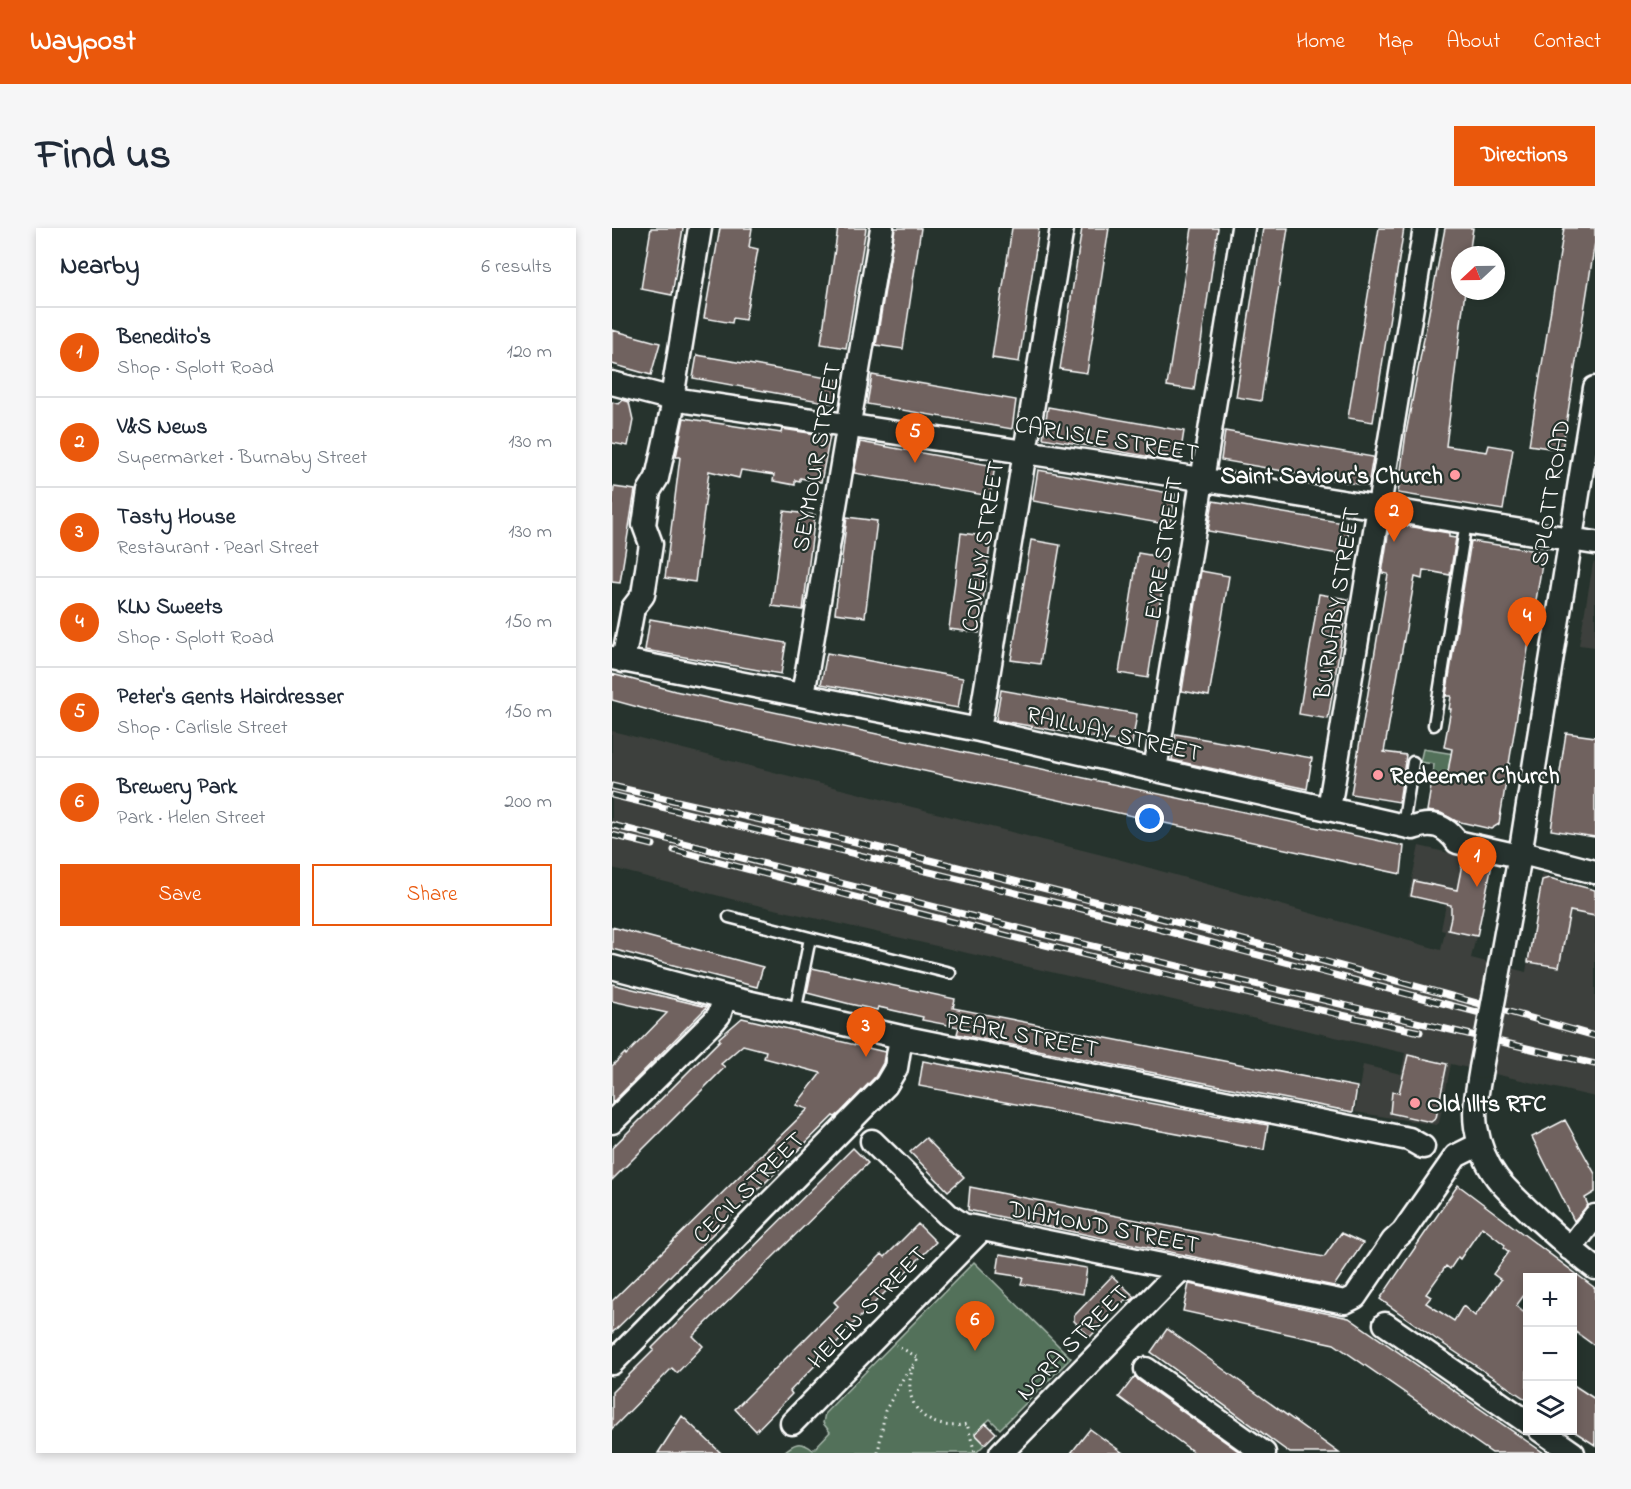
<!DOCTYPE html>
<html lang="en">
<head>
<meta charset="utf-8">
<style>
	:root { --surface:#fff; --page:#f6f6f7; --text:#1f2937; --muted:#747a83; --line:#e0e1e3; --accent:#ea580c }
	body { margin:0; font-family:"Indie Flower",sans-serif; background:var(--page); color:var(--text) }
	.controls { position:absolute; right:18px; bottom:18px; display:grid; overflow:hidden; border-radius:0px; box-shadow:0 3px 9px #0003 }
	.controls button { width:54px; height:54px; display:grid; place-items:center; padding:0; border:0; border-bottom:2px solid var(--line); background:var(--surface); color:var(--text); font:30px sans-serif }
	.compass { position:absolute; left:839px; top:18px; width:54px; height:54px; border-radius:50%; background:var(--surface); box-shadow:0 3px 9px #0003; rotate:248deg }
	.you { position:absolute; left:538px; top:591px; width:21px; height:21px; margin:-15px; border:4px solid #fff; border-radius:50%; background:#1a73e8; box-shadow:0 0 0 9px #1a73e833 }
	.badge { display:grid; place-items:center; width:39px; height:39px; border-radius:50%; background:var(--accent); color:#fff; font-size:20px; font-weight:700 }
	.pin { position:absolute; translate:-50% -50px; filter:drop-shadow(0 2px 3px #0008) }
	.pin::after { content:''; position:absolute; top:32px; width:21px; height:18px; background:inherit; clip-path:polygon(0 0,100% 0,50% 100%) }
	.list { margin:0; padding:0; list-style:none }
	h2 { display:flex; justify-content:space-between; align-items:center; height:78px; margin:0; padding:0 24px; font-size:26px }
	h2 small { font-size:20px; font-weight:400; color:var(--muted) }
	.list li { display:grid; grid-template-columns:39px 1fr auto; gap:18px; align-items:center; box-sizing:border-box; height:90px; padding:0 24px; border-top:2px solid var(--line) }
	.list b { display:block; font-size:22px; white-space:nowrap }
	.list p { margin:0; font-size:20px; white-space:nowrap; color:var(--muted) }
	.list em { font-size:20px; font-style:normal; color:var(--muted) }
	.actions { display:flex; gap:12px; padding:18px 24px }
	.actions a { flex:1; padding:14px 0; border:2px solid var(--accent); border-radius:0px; text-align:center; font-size:21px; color:var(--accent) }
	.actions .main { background:var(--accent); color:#fff }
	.icon { flex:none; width:33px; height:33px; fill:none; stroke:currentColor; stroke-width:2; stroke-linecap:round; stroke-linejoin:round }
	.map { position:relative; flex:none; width:983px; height:1225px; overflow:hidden; border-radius:0px }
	header { display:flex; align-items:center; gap:36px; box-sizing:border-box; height:84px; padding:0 30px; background:var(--accent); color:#fff }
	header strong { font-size:28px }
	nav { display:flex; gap:33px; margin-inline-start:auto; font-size:21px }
	.intro { display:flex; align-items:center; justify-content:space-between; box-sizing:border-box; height:144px; padding:0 36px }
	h1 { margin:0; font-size:42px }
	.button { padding:15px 27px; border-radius:0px; background:var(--accent); color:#fff; font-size:21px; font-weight:700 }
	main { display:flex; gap:36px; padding:0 36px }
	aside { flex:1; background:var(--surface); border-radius:0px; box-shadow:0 3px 9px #0003 }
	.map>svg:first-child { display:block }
	.built { fill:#3c413c }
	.green { fill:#52715a; stroke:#a8b8ac; stroke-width:1.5 }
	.building { fill:#6f625e; stroke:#fff; stroke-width:1.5; fill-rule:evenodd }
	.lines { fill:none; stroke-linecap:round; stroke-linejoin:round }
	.service-casing { stroke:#fff; stroke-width:15 }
	.minor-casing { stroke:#fff; stroke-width:27 }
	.path { stroke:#fff; stroke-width:3; stroke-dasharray:1.5 4.5; stroke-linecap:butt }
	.service { stroke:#26332d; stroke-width:10 }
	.minor { stroke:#26332d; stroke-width:22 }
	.rail-casing { stroke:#fff; stroke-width:7 }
	.rail { stroke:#26332d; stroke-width:4.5; stroke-dasharray:14; stroke-linecap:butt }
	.minor-bridge-casing { stroke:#fff; stroke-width:27; stroke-linecap:butt }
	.minor-bridge { stroke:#26332d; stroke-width:22 }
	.poi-dot { fill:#ff9aa2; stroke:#26332d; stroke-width:2 }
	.labels { text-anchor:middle; stroke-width:4.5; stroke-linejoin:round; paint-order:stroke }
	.street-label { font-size:24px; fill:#fff; stroke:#26332d }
	.poi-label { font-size:24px; font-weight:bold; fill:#fff; stroke:#26332d; text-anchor:start }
</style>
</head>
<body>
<header>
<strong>Waypost</strong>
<nav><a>Home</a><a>Map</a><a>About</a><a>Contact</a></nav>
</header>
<div class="intro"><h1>Find us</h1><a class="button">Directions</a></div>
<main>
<aside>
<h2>Nearby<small>6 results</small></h2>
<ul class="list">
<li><span class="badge">1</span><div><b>Benedito's</b><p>Shop · Splott Road</p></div><em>120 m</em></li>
<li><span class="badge">2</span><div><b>V&amp;S News</b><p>Supermarket · Burnaby Street</p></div><em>130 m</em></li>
<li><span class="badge">3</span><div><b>Tasty House</b><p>Restaurant · Pearl Street</p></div><em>130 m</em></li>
<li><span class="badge">4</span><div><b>KLN Sweets</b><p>Shop · Splott Road</p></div><em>150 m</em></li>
<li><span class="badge">5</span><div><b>Peter's Gents Hairdresser</b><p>Shop · Carlisle Street</p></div><em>150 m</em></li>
<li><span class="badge">6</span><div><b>Brewery Park</b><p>Park · Helen Street</p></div><em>200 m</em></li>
</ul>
<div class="actions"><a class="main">Save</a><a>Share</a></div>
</aside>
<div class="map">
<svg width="983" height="1225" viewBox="0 0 983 1225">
	<rect width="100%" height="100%" fill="#26332d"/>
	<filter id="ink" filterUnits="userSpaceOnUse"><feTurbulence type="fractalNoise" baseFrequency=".0167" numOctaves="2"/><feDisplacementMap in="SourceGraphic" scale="12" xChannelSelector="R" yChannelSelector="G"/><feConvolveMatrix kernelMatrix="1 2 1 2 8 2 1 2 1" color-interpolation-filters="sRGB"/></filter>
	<g filter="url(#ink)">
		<path class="built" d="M983,334V419L967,417L981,336Z
			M0,503L506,631L829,722L833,703L829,702L834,676L796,669L807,618L881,635L859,730L914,744L930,647L983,662V869L839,836L827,895L824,897L743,884L751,837L789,846L793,825L119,671L0,640Z"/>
		<path class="green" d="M811,521L898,535L897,537L839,527L837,540L842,541L838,563L832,555L820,553L822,536L808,534Z
			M362,1034L459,1130L388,1201L378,1191L363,1205L373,1216L364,1225H171C182,1215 188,1212 201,1222L218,1204L211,1195L213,1185Z"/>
		<path class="building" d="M39,0H71L60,67L29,61Z
			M108,0H140L137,19L146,21L133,92L121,90L120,95L92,90Z
			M226,0H254L234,120L209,116Z
			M283,0H309L291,121L264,117Z
			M400,0H427L407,134L380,130Z
			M470,0H497L475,145L448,141Z
			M580,0H606L582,162L555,158Z
			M651,0H676L649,173L624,169Z
			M767,0H792L761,194L736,190Z
			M833,0H861L857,27H848V63H853L834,218L875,224L877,217L901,221L891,282L786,265L794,205Z
			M952,0H983V14L950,222L917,217Z
			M0,102L48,115L39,147L0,136Z
			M85,127L227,152L223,176L81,150Z
			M260,147L404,172L400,201L255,176Z
			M11,172L17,174L21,192L16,218L0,215V174L7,176Z
			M436,179L572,203L567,234L431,210Z
			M72,190L169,205L170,201L218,208L209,254L188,250V253L183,252V257L161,253L162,247L129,242L127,250L97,243L83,354L53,350L68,229H64Z
			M613,203L761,229L756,258L609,232Z
			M248,214L383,238L378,268L242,245Z
			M426,242L563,266L558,297L421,273Z
			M2,259L23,262L8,355L0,354V274Z
			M601,273L738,296L732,327L596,303Z
			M172,283L203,287L191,382L160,378Z
			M235,289L265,293L253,389L223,385Z
			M778,295L837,305V309L844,310L838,347L811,342L810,351L803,349L772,524L794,527L787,574L739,566L776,346L770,345Z
			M349,305L379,309L367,405L337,401Z
			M419,312L448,317L428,436L399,432Z
			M859,313L932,324L887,596L879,601L844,593L829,585L815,583L820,553L834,555L840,521L832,519L839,481H837L839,468H834Z
			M526,325L555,330L536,450L507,445Z
			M589,343L617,348L597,468L570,463Z
			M707,366L736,371L716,491L687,486Z
			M38,391L174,415L169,446L33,422Z
			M215,425L351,450L346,480L209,456Z
			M0,446L63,463L792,618L789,646L62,489L0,472Z
			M389,462L525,486L520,516L384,492Z
			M954,505L983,509V609L939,602Z
			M564,506L700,530L695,561L560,532Z
			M851,631L880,636L865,708L836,702L839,689V677L799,668L802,653L845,662Z
			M937,650L983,662V688L958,683L947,739L916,734L930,652Z
			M0,699L151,739L145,759L0,721Z
			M200,740L343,771L341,780L745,859L741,884L345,806L347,799L310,792L311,789L266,779L265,782L238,776L195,765Z
			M0,756L95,779L0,875V838L13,825L14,827L55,785L0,773Z
			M130,790L273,824L271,835L263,849L229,884L223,889L221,888L0,1105V1073L196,881L184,877L209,845L152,830L154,823L131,817L109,836L113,839L0,952V920L108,812L107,810Z
			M796,827L835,836L824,890L819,894L778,885L780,864L787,865Z
			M311,833L656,897L652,922L307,858Z
			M953,892L983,946V964L973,970L976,977L962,993L920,909Z
			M314,910L352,949L336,963L298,924Z
			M241,920L256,935L81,1108L91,1118L65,1145L60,1140L0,1201V1164L42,1122L40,1120Z
			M846,957L983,1060V1118L961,1102L960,1050H915V1063L904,1078L915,1087V1172L824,1111L768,1071ZM870,999L893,1017L892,1020L897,1024L881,1046L889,1052L863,1088L851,1078L842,1093L814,1075L819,1069L814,1066L834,1038L838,1041L846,1029L848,1031Z
			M358,959L712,1029L729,1005L751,1015L722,1058L356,982Z
			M306,996L324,1014L233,1104L235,1105L178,1163L180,1166L144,1203L123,1181L226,1078L222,1074L270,1026L273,1029Z
			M388,1026L475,1040L471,1066L409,1056L411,1049L385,1045Z
			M500,1048L523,1069L520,1072L514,1071L478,1109L462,1093V1088Z
			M577,1056L737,1090L932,1225H880L722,1116L571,1083Z
			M555,1101L575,1115L727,1225H678L539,1124Z
			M523,1148L526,1152L629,1225H583L507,1169Z
			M960,1156L983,1171V1217L960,1202Z
			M70,1188L109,1225H46Z
			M374,1195L384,1205L373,1216L363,1206Z
			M478,1201L511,1225H459Z"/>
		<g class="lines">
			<defs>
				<path id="service" d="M822,497L854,294
					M791,598L801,534
					M117,689L198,710
					M183,785L198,710L338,745"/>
				<path id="minor" d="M0,155L61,171L532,242L983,315
					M0,430L367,502L801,600C820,593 833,597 845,614L898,626L918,627L983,644
					M11,433L21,380L31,367L39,316L32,297L37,263L45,250L60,182L62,158L88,0
					M191,467L270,0
					M367,502L450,0
					M543,542L631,0
					M717,581L813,0
					M888,738L908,627L983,160
					M0,739L113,769L289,809L797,911L811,919
					M869,840C866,860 861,879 864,899C867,917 874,935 885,950C894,962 906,972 917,983C939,1003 959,1022 983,1040
					M0,894L102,793L107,787L113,769
					M260,913L336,987L351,997L733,1074L743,1069L781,1013L791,1004L844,928L868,916
					M958,1021L983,988
					M773,1096L915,1194
					M0,1135L274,857L284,840L289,809
					M534,1141L652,1225
					M180,1195L370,1001
					M928,1202L961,1225
					M389,1225L569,1041"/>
			</defs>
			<use href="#service" class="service-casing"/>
			<use href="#minor" class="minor-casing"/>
			<path class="path" d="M301,1139C288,1178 317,1205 355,1196L363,1225
				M266,1225L273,1183L293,1147L307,1130L284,1117"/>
			<use href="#service" class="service"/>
			<use href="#minor" class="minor"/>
			<defs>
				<path id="rail" d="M0,558C89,579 179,598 268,620C508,678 746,741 983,808
					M0,567L470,681L876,787
					M0,597L434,707L983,836
					M0,607L41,617
					M62,622C309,687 557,750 808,804"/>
			</defs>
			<use href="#rail" class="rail-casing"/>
			<use href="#rail" class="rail"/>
			<defs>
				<path id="minor-bridge" d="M869,840L888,738"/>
			</defs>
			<use href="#minor-bridge" class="minor-bridge-casing"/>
			<use href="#minor-bridge" class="minor-bridge"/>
		</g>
	</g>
	<g class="poi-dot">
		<circle cx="843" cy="247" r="6"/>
		<circle cx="766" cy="547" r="6"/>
		<circle cx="803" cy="875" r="6"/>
	</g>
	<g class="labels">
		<g class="street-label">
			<text transform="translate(495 210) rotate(9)" y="8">CARLISLE STREET</text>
			<text transform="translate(204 229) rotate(-80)" y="8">SEYMOUR STREET</text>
			<text transform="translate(938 265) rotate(-81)" y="8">SPLOTT ROAD</text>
			<text transform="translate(370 318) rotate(-81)" y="8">COVENY STREET</text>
			<text transform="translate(551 320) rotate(-81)" y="8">EYRE STREET</text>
			<text transform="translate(724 375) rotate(-81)" y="8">BURNABY STREET</text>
			<text transform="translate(502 505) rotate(13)" y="8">RAILWAY STREET</text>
			<text transform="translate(410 806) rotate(11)" y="8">PEARL STREET</text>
			<text transform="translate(136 959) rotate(-45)" y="8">CECIL STREET</text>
			<text transform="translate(492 998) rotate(11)" y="8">DIAMOND STREET</text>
			<text transform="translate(255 1079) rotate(-46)" y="8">HELEN STREET</text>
			<text transform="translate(460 1114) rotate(-46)" y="8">NORA STREET</text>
		</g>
		<g class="poi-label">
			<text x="831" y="255" text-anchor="end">Saint Saviour's Church</text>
			<text x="778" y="555">Redeemer Church</text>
			<text x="815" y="883">Old Illts RFC</text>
		</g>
	</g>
</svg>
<div class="controls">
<button>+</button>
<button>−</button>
<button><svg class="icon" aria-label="layers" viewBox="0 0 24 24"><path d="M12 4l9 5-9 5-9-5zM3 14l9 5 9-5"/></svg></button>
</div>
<svg class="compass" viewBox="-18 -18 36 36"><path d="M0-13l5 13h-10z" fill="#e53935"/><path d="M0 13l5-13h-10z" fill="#747a83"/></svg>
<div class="you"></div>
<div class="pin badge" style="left:865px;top:659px">1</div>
<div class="pin badge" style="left:782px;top:314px">2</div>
<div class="pin badge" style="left:254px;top:829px">3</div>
<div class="pin badge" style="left:915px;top:419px">4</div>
<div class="pin badge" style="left:303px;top:235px">5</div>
<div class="pin badge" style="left:363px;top:1123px">6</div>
</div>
</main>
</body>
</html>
